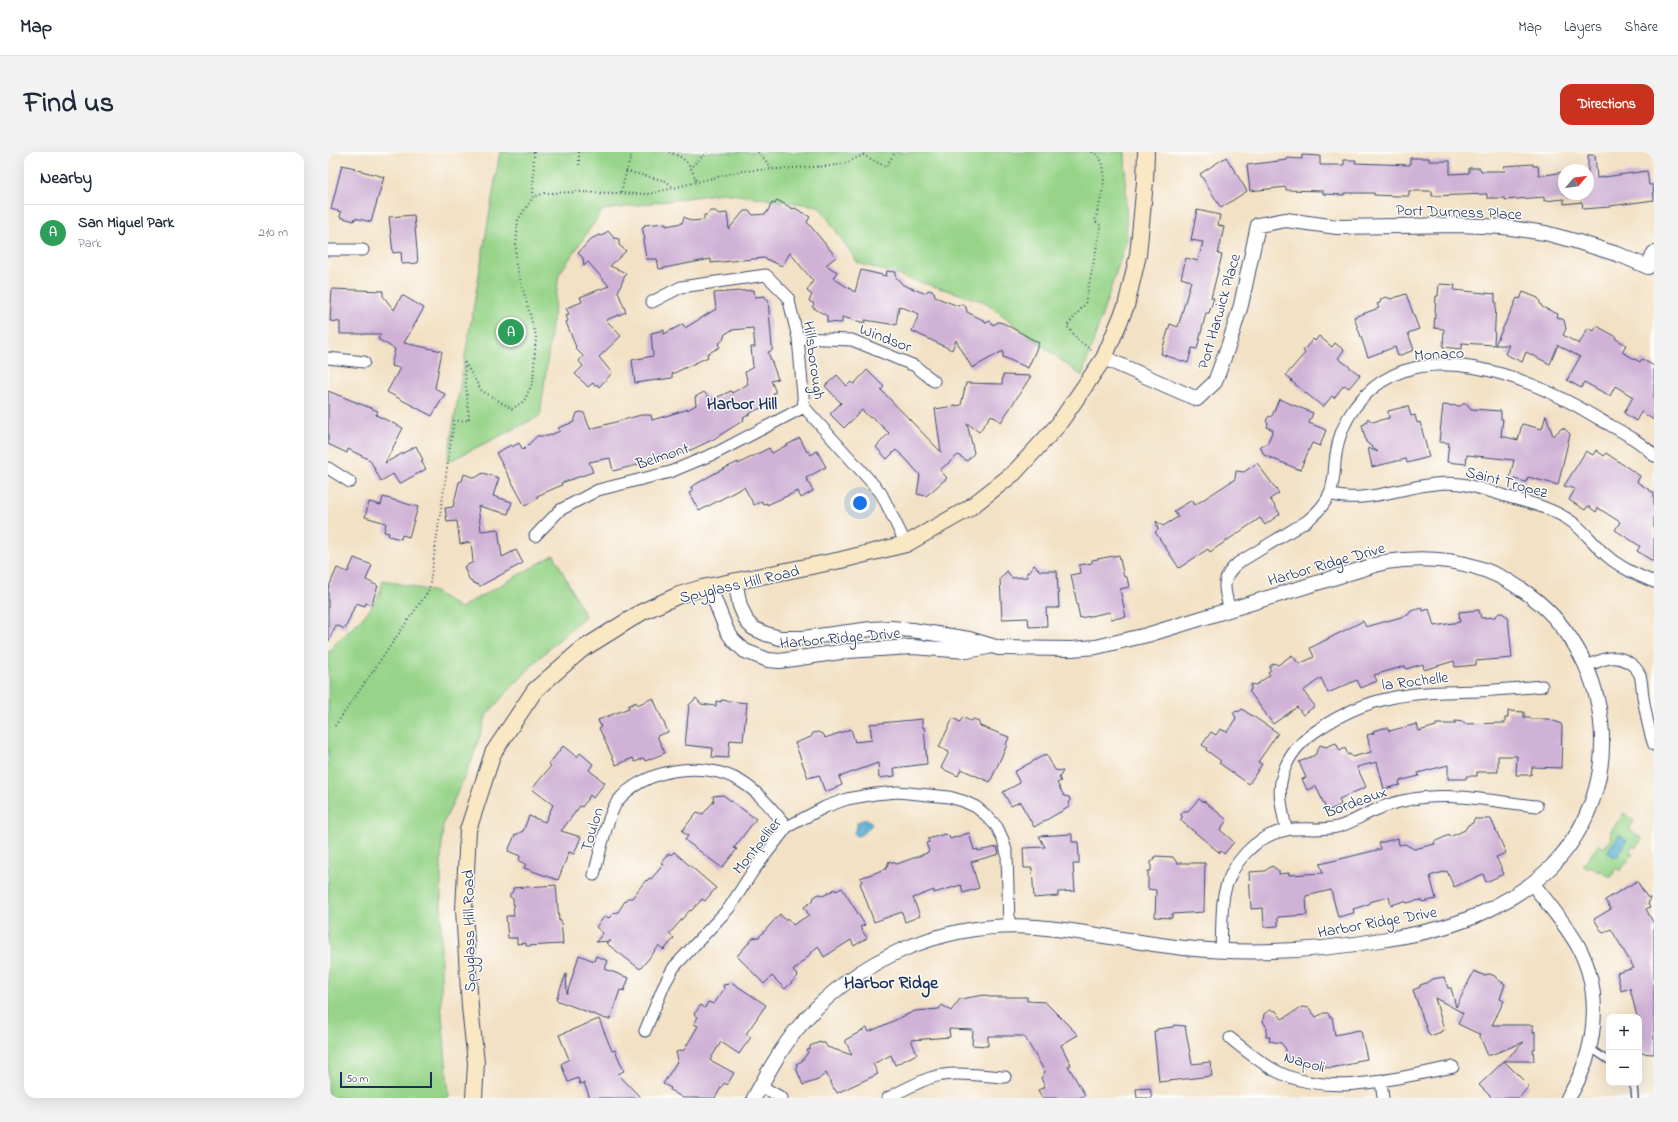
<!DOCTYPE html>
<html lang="en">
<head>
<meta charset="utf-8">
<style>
	:root { --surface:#fff; --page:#f2f2f3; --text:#1f2937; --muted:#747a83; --line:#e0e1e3; --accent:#c8321e }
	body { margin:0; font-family:"Indie Flower",sans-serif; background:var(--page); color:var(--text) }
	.controls { position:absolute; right:12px; bottom:12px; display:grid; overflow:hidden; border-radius:8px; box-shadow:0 4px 16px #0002 }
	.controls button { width:36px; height:36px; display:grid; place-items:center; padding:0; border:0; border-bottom:1px solid var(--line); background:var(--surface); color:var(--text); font:20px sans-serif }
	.compass { position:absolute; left:1230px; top:12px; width:36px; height:36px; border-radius:50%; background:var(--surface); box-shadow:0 4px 16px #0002; rotate:61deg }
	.scale { position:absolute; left:12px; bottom:10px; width:92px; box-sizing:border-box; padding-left:4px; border:2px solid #1b2f5e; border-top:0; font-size:11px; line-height:14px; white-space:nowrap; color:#1b2f5e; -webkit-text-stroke:3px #fdfcf7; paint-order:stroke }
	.you { position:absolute; left:532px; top:351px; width:14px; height:14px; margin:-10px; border:3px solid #fff; border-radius:50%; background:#1a73e8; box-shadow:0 0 0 6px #1a73e833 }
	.badge { display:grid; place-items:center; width:26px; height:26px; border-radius:50%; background:var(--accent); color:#fff; font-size:13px; font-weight:700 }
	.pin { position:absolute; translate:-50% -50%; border:2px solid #fff; box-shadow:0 1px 4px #0006 }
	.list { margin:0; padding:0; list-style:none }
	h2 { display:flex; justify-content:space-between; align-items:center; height:52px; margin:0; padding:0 16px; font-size:17px }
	h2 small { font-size:13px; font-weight:400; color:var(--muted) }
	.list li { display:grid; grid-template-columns:26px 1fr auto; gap:12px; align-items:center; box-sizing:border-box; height:56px; padding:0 16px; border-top:1px solid var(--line) }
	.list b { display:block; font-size:15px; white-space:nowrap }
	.list p { margin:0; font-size:13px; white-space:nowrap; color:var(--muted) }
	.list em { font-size:13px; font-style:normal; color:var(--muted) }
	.map { position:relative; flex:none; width:1326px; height:946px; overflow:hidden; border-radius:12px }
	header { display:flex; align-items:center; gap:24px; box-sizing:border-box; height:56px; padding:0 20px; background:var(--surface); border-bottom:1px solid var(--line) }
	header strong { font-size:19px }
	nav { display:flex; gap:22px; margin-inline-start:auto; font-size:14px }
	.intro { display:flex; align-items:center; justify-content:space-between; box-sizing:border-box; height:96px; padding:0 24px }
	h1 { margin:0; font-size:28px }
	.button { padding:10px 18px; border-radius:12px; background:var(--accent); color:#fff; font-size:14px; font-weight:700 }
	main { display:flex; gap:24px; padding:0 24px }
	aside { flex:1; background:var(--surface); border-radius:12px; box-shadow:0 4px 16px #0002 }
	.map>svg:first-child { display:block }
	.green { fill:#97d489; stroke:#598274 }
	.water { fill:#53abd0; stroke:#376d97 }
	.building { fill:#d0b2d7 }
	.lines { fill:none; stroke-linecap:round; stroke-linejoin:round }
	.service-casing { stroke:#3b4a6d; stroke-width:8 }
	.minor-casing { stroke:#3b4a6d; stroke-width:13 }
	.tertiary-casing { stroke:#3b4a6d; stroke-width:16 }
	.secondary-casing { stroke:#3b4a6d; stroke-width:18 }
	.path { stroke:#3b4a6d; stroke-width:2; stroke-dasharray:1 3; stroke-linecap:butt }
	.service { stroke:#fff; stroke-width:5.5 }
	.minor { stroke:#fff; stroke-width:11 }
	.tertiary { stroke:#fff; stroke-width:14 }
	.secondary { stroke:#fae7c3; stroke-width:16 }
	.labels { text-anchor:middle; stroke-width:3; stroke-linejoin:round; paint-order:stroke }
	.street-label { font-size:16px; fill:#1b2f5e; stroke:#fdfcf7 }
	.neighbourhood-label { font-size:17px; font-weight:bold; fill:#1b2f5e; stroke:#fdfcf7 }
	.quarter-label { font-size:18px; font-weight:bold; fill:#1b2f5e; stroke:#fdfcf7 }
</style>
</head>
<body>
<header>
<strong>Map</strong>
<nav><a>Map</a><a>Layers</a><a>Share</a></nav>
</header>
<div class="intro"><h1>Find us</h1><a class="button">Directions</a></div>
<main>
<aside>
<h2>Nearby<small></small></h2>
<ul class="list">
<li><span class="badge" style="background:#2e9e5b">A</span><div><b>San Miguel Park</b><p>Park</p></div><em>210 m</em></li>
</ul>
</aside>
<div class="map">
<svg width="1326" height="946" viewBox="0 0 1326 946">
	<rect width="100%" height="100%" fill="#fdfcf7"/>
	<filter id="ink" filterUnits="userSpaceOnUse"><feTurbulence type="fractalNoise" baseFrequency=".025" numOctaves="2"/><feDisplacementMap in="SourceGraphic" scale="8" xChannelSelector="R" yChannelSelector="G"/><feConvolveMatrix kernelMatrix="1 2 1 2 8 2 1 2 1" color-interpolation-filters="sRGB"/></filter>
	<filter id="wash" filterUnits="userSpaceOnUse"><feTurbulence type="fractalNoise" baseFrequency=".012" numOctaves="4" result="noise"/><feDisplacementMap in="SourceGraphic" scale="16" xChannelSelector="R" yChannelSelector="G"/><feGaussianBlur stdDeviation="0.9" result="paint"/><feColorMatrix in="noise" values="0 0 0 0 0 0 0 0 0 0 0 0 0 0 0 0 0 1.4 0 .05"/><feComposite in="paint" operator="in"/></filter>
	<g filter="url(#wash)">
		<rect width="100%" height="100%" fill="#f3e1c5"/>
		<path class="green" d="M172,0H797L799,87L754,224L657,150L530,111L491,54L394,41L275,58L231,122L212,264L119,310Z
			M226,403L257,464L211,506L159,562L144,608L115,672L113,712V850L121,946H0V499L3,500L6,493C25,474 51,456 55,428L107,440L132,456Z
			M1296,661L1306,669L1301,677L1314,687L1308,696L1305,694L1301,699L1305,702L1292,719L1288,716L1283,726L1272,718L1270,720L1262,714L1260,717L1255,713L1271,692L1276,696L1283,686L1282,684L1284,681L1282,680Z"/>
		<path class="water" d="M539,667L543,670L544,673L533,683L528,684L526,680L529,675V670Z
			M1291,683L1299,689L1290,701L1291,703L1288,706L1279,700Z"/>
		<g id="blocks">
			<path class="building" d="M974,3L992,4V13H1016V8H1028L1027,11L1082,13V6H1101V9H1122V22L1141,21V16H1152L1153,19H1177L1176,14L1205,12V14H1210L1211,24L1236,20V42H1260V3H1267L1269,26L1319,19L1321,33H1325L1326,48L1282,54V55L1255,57L1254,50L1236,52V47L1216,49V45L1177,48V46H1159V42L1104,44V39H1081V44H1068L1046,43V41H1016V43L995,42V39L958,38V35L922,39L919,13L959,8V6L974,7Z
				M898,5L919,39L893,56L872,22Z
				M14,13L27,16L26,17L56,25L43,70L27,66L26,69L12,65L13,60L3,57Z
				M449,48L465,57L467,56L482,65L479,70L508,105L498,113L509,120L505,126L527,140L533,118L558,124L559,119L568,120L567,124L575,133L596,141L601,138L606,140L607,145L630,154L633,152L638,155L639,160L657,169L658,171L662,169L665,173L670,170L675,171L711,191L700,216L675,205V199L644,216L628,188L624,198L584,179L591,162L571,154L568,173L537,168V171L514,165V171L499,170V164L484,155L486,152L481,149L484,143L479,139L485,129L462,101L454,114L436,106L383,111V107L331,117L329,107H318L315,88H317L314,75L317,74L316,73L338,71V74L354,71L356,65L363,69L376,68V63H379L382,59H387L391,62L399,61L401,77L416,59H421L425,63L438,62L444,51L447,52Z
				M869,58L892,63L890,73L896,75L890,102L894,103L883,146H886L881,161H878L869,197L864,196L860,211L833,202L842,172L850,175L863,129L853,126L858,106L870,109L875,90L863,88Z
				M86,63L90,111L74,112L73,100L65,101L61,65Z
				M280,79L286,86L291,87V93L298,99L282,114L298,121L290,140L298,160L278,168L293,184L271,205L284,221L271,235L269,232L267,234L265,231L260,235L247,222L255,214L251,209L255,204L247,196L248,195L238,170L240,169L238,163L241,162L238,156L254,150L252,145L281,134L260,110L256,114L255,106L250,101L263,87L271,83L274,84Z
				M1111,132L1127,133L1126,138L1167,142V150H1168L1166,193L1134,191V197L1115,195L1116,177L1106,176L1108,144H1110Z
				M4,137L55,139V144L66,158L74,143L96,156L76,191L114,199L107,236L117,242L104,264L59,240L72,216L63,214L67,197L50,187L53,182H12V170L2,169Z
				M426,138L427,145L437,144V147H440L444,195V199L440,200L450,227L443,229L447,238V241H445L448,251L428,258L415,266L416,268L386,287L365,297L341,305L285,319L282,306L261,310L265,320L233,331L234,333L209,344L210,346L197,354L168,301L183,293L184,295L191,291L195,298L209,284H220L232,279L230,276L246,270L249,261L253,260L256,261L262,277L313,263H323L324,268L361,257L368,253L367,245L376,240L383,248L403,239L404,241L420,232L417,220L425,215L423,195H427L425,176L404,178L397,182L395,188L390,192L392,195L379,202L380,205L344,222V226L307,231L304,208L325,204L323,181L336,178V182L355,172L357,176L388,157L386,141Z
				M1195,140L1210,146L1214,155L1230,162L1229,165L1236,168L1238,177L1235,183L1251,192L1260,176L1266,179L1269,174L1287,184L1288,187L1298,193L1294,200L1312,210L1314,207L1326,214V268L1313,260L1308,269L1296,261L1305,245L1287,234L1282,244L1256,230L1253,236L1239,228L1252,205L1230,193L1222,212L1198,200L1194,210L1177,202L1181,193H1167L1189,146L1192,147Z
				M1078,142L1091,177L1080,181L1086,198L1070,204L1067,195L1040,205L1026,165L1051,156L1049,152L1052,151L1053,147L1058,145L1063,147Z
				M991,184L1004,195L1007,191L1016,198L1010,206L1032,223L1021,236L1016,233L1006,246L1004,244L995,255L963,229L964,228L958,223L977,201L975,199L985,187L987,189Z
				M539,218L556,235L553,238L613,300L607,257L633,253L638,231L674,232L675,223L703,224L673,270L663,263L651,280L639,271L646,301L639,309L630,303L612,318L619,326L598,344L589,342L592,323L577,306L568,298L559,307L548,295L561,281L543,264L542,266L534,258L516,276L502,262L513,251L497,234L509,223L519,234L523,230L526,232Z
				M0,239L50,259L48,263L75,276L57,311L88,294L95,308L93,309L98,317L71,332L65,322L53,329L42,308L20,297L19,301L0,292Z
				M951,247L985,261L981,271L998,278L992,294L984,291L972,318L936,303L932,294L939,292L945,278L939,275L940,272L938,269L940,265L944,264Z
				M1135,252H1139L1143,257L1173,259V267H1175L1173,284L1190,288L1194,272L1214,277L1218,263L1225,284L1234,276L1237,277L1242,282L1230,333L1200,325L1198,330L1182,326L1186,308L1139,303L1138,312L1119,310L1121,291L1111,290L1115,253L1132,254Z
				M1080,254L1083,264L1087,263L1089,271L1092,270L1101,305L1079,311L1078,307L1044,315L1040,296L1050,300L1038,290L1034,273L1037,272L1040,266L1044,270L1061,266L1060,259Z
				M472,286L479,300L481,299L483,303L489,299L498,315L478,326L485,339L473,346L470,339L439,353V351L435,352L434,349L426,353L416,335L371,359L361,341L365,339L363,335L389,320L410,310V312L441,296L444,301Z
				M1268,298L1276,304L1278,301L1312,324L1309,330L1326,341V410L1309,399L1312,394L1287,378L1292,370L1270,356L1268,360L1260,354L1257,358L1241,348L1247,337L1236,334L1258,299L1265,303Z
				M929,311L951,341L942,347L952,362L937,373L932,366L882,400L880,397L851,416L827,380L830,378L828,369L835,374L850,365L846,359L864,348L867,353L907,327L908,319L916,320Z
				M155,321L171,326L165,344L184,350L180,362L150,354L153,379L170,377L174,405L188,398L195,411L152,434L142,429L136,415L145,410L143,390L132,392L129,369L119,370L117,356L125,355L131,330L134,329L136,322L147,326Z
				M55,345L90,355L81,385L74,383L73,387L60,384L61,381L56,380L58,371L37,365L41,350L53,353Z
				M791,403L796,425H799L801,435L792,437L798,465L783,467L782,460L752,466L743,423L752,421L751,413L764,411V408Z
				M26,406L44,413L38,428L50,434L43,453L38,451L37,454L28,451L17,477L8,473L0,490V437L9,416L20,420Z
				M706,413L712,419H729L731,456H718L719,474L701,475L700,466L674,467L672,427L679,419L684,426L699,425V420H702Z
				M1094,456L1095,459L1101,457L1106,474L1132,470L1131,460L1151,458L1153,466L1167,465L1171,461H1174L1180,465L1184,506L1148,509V513L1127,515L1126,509L1096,518L1095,512L1078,517L1077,514L1046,523L1049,529L1033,536L1029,528L1000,541L993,526L975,539L987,554L975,563L969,555L945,572L921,539L923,538V532L928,533L942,523L940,520L942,519V514L946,511L950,513L964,503L971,512L986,505L982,496L1035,469L1038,475L1080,463L1083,459Z
				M325,546L340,580L329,584L337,601L317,609L316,606L307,610L305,606L288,613L271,576L273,575L270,568L301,556L300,554L308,550L309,553Z
				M368,546L373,552L388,554V549L393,550V548L419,551L415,589L402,588L400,606L384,605L385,596L357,593L361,553Z
				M914,557L950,581L930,610L934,612L921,632L891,611L893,609L878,598L879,596L874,593L883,580L888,583L892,577L899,580L908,566L905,560L912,559Z
				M1180,559L1196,560V565H1202L1203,567H1222V568L1232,571L1234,574L1233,616L1204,615L1203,623H1188L1189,604H1170V620H1149V624H1138V627H1120V613L1090,621L1091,624L1071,629L1072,633L1056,637L1049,610L1029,615L1038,635L1011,647L1013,653L999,659L988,634L979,638L974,627L978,626L971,610L987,603L992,593L998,595L1008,591L1012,599L1017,596L1020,603L1022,602L1024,605L1043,600L1039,583L1046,581L1045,579L1056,576H1060L1061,579L1089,572L1091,579L1108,574V572H1127V569L1136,570V572L1177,571V566H1180Z
				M635,565L642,569L646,567L650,569L652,574L681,585L678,593H679L662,630L633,617L630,624L613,616L621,600L611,595L625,566L632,570Z
				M594,567V575H596L599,612L566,616L567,624L551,626L550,611L511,625L514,633L497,640L491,623L480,626L467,591L483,585L485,581L490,580L496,583L497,586L523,577L527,590L544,588L542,572Z
				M235,594L249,605L252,601L265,612L261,618L277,631L265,646L262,643L254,655L252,654L233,679L253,685L246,702L241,700L230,728L196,716L198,712L191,709L192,704L180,699L187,683L195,679L201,664L217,670L225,653L204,637L223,614L221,612Z
				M718,602L727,618L735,619L731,626L733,629L729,631L736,644L741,645L742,648L741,655L706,675L692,650L683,654L675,640L692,631L686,620Z
				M395,643L428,667L406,696L409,697L394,716L357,688L360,684L354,679L369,660L375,662L386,649L385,644Z
				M871,647L875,650L876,649L899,668L892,678L906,690L896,702L893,699L892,701L852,668L854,666L853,662L856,659H860Z
				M1146,667H1163L1178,701L1168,705L1176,722L1158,730L1155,722L1126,735L1119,719L1102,724L1108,747L1094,750L1093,748L1078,751L1077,749L1063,753L1061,745L1041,750V752L1025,757L1026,761L1010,765L1003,738L978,744L979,763L950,765V774L936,775L935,756L923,757L921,720L937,719L944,714L951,719V722L961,721V723L995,721L992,712L1053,697L1051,691L1070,686L1071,693L1077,692L1086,697L1107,692L1106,690L1121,683L1122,685L1137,678L1140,673L1145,671Z
				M641,681L646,698L650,697V699L669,695L671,702L643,710L651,736L635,741L633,733L606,741V738L585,746L592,764L577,770L574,760L546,770L532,731L534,730L532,726L558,717L561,709L569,712L599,701V700L601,699L598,691L601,690L600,687L617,682L621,684L622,687Z
				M744,682V690H750L751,704V712H745L747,739L730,740V744L706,746L704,716H696L695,696L717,695L711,684Z
				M346,700L388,736L377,749L374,747L363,759L362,758L341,782L346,786L336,798L331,794L312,817L278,791L283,789L268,790L275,781L268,775L277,764L281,766L285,761L290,760L299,746H304L318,728L319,729L321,726L323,727L336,712L333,711L341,701L343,703Z
				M827,704L845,705L849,711H877L876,760L844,762V766L827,765L828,738L820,737V719H823V710L826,708Z
				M1309,729L1319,745L1322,746L1320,753L1322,755L1318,757L1326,772V902L1311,901V865H1309L1302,836L1293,839L1289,821L1306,816L1283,777L1276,781L1274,780L1266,767L1283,757L1277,748Z
				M228,733L231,769L233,768L235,792L198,794V791L189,792V786H180L178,764H186L185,747L181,744L185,739V736Z
				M514,736L537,773L532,775L539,786L526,794L523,788L496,805L490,794L465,819L470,824L457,837L444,824L436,832L409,804L425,786L431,785L452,762L457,768L459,766L465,773L481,763L476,755L485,749L486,745L491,742L495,744L507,737L508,739Z
				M251,803L266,809L268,804L280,809L277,817L301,826L296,839L292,838L282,867H278L228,848L238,822L239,842Z
				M1146,819L1155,823L1162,822L1167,824L1169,827L1177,832L1172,847L1176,849L1164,873H1205V881L1207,879V897H1205L1206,909H1176L1201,934L1191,946H1164L1151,933L1196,890L1160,904L1151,882L1130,872L1135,861L1107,846L1116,878L1113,879V880L1102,884L1101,881H1100L1085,838L1092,835V833L1098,831L1104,827L1116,825L1120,836H1123L1128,855Z
				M403,830L438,853L418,882L423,885L411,902L393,890L382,908L406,921L399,933L396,931L387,946H355L342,938L343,936L335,932L350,908L348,900L356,898L370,874L366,872L370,865L366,862L373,853L377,856L380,850L386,852L396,837L395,833L401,832Z
				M657,843L662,845H699V849L717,850L750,883L733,893L743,913L740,914L757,943L751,946H714L710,938L717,935L713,926L717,920L696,884H660V894L644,893L645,878L621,877L622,885L583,888L589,902L567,913L563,903L545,912L550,922L509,941L507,937H506L498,921L490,928L475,933L468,916L470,915L468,912L474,909L480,900L479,898L482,897V894L492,890V891H497L499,895L524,903L517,888L539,876L541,880L587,859L611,857L614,853L623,859L632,847Z
				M974,855L981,856L988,865L996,861H1000L1002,865H1004L1007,883L1031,878L1033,879L1039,907L1028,909V911L1003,916L958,908V897L953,891L941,889L942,885H938L939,876L935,869L936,862L942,858L948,859L954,867Z
				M271,867L284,899L287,898L296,919L290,922L313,946H262L256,931L252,932L250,926L240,930L233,912L241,907L231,883Z
				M846,873L857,874L864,912L882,910L884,924L831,930L826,879H829V877L845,875Z
				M822,936L824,946H809L808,937Z"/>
		</g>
	</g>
	<g filter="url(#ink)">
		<use href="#blocks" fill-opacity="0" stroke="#3b4a6d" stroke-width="1"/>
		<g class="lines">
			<defs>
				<path id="service" d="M1262,896L1281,909
					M1303,931L1306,936L1307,946"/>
				<path id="minor" d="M0,98H35
					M324,150L353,135L438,123L460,145L470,186L476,255L553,341L578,392
					M470,186L524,188L587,214L606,229
					M0,206L36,210
					M0,316L22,330
					M1001,342C1044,355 1088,326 1133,332C1146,334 1160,339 1174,343C1198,350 1223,355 1244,370C1257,379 1266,393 1279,404C1293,416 1309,423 1326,430
					M207,384L232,358L270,338L342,320L390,300L476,255
					M902,458C896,438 892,426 910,411L979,369C989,361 997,353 1002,341C1007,328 1006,315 1008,302C1010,286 1017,269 1027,255C1087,175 1204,226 1271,267C1290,278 1312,288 1326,304
					M1259,514C1266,511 1274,507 1282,506C1294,504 1307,512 1312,523C1314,530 1314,538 1315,545C1318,561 1320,577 1326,593
					M958,678C956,663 950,646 953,630C957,607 971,590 991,577C1045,540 1088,541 1150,539C1172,538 1193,536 1214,534
					M266,723C271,705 279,664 289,650C314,617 376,607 412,629C431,640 445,658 459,675
					M893,799C894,780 893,760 896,742C903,711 927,684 958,678C975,675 992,679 1009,675C1022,672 1033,664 1045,659C1056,654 1068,650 1080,648C1122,639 1166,650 1209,654
					M317,879L337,831L346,815L401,756L425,719L459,675L497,655L519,647L547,642L570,640L621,645L635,649L648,655L659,664L669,675L675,688L679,702L681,774
					M902,886C917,898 932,911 950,920C1004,946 1068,926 1125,915
					M1053,928L1055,946
					M433,934L454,946
					M560,946C573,939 588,931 602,926C623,918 655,924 677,925"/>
				<path id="tertiary" d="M776,206L869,247L887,230L901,192L913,153L930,73L958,68L1009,75L1131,73L1176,75L1217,81L1247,89L1292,103L1320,115L1326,101
					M407,429L412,454L419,470L425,476L438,482L452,486H475L543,477L563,476L584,478L641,487L671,496L744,497L768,495L819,483L1057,410C1105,403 1153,409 1193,437C1286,499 1303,634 1223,715C1204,734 1181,748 1156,760C1125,775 1092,782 1059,787C992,799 924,803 856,796C807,791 758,779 709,775C617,768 528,806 469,877C452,898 439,922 426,946
					M381,434L399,479L406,489L417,499L440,508L452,509L519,499L584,495L639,499L660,495
					M1205,732C1220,752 1237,771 1250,794C1276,842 1268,902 1240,946"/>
				<path id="secondary" d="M146,946L148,911L142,855L136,758L140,678L165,601L207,538L253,498L314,460L351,443L374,436L513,408L578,392L640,357L686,321L730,273L776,206L798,154L810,103L817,30L818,0"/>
			</defs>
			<use href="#service" class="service-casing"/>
			<use href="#minor" class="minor-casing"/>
			<use href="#tertiary" class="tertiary-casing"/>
			<use href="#secondary" class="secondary-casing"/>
			<path class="path" d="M251,0V13
				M341,0C358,6 363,13 368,29
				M430,0L444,16
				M764,0C787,10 771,50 767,69L773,74L757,152L739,174L750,188L765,199
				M535,3L538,0
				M364,14L379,0
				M298,19L338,29L346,36
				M293,40L304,0
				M205,45L206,0
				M7,574L101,438L126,269L141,268L136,209L153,238L184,257L196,249L205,230L208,184L187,109L190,68L205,45L217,41L250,40L321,42L413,19L502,14L518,11L535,3L558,15L567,0"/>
			<use href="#service" class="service"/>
			<use href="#minor" class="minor"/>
			<use href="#tertiary" class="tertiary"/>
			<use href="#secondary" class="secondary"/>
		</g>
	</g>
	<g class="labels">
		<g class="street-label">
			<text transform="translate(1131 59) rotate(2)" y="6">Port Durness Place</text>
			<text transform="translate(890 159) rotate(-74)" y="6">Port Harwick Place</text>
			<text transform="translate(558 185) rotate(21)" y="6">Windsor</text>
			<text transform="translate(1111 201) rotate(-3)" y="6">Monaco</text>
			<text transform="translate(487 208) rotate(82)" y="6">Hillsborough</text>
			<text transform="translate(334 303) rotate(-18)" y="6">Belmont</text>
			<text transform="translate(1179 329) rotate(15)" y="6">Saint Tropez</text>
			<text transform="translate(998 411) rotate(-16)" y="6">Harbor Ridge Drive</text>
			<text transform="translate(411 431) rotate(-13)" y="6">Spyglass Hill Road</text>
			<text transform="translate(512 485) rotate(-5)" y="6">Harbor Ridge Drive</text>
			<text transform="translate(1087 528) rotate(-7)" y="6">la Rochelle</text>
			<text transform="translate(1027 649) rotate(-20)" y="6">Bordeaux</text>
			<text transform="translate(263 677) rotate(-73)" y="6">Toulon</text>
			<text transform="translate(428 693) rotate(-51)" y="6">Montpellier</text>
			<text transform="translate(1049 769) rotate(-10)" y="6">Harbor Ridge Drive</text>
			<text transform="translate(140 779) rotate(-91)" y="6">Spyglass Hill Road</text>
			<text transform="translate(977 909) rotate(16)" y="6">Napoli</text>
		</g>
		<g class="neighbourhood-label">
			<text x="414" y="257">Harbor Hill</text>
		</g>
		<g class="quarter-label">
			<text x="563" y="836">Harbor Ridge</text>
		</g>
	</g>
</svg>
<div class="controls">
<button>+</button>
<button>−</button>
</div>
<svg class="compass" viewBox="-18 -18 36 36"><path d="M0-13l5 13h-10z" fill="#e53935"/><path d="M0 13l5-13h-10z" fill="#747a83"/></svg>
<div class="scale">50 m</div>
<div class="you"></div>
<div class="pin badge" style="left:183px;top:180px;background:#2e9e5b">A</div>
</div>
</main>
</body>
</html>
